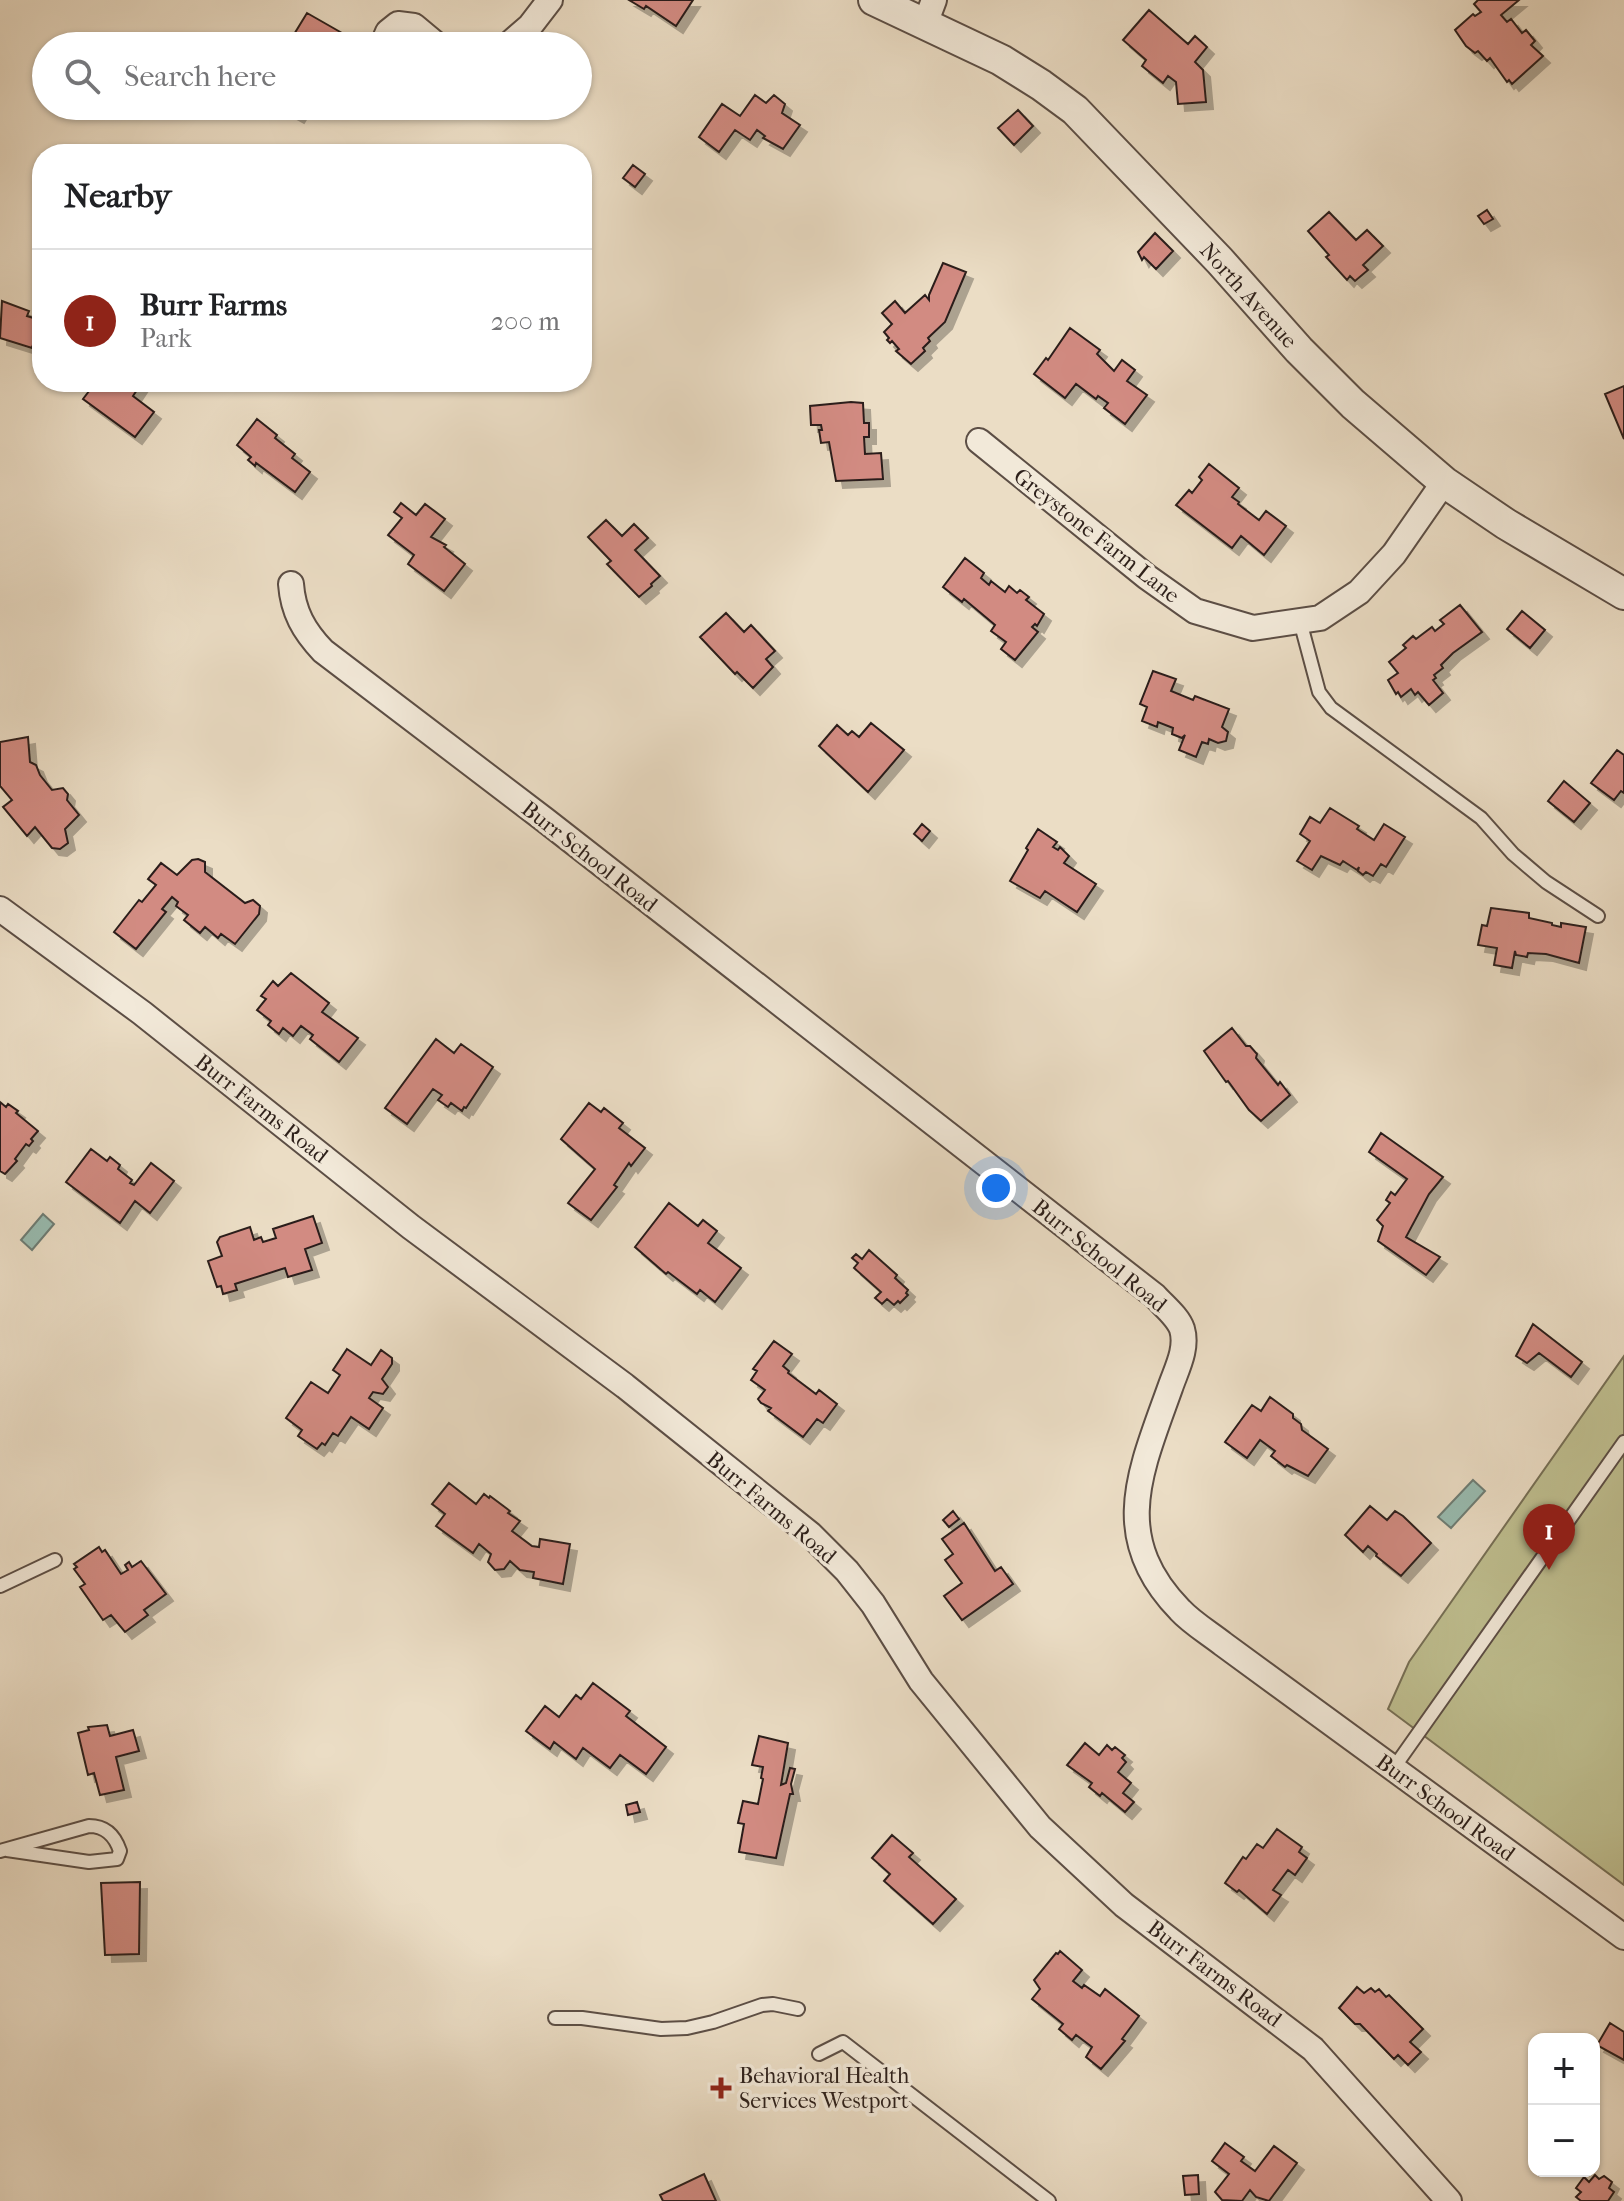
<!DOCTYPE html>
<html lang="en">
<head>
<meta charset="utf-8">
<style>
	:root { --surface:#fff; --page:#f2f2f2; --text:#202124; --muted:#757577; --line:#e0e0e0; --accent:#8f2418 }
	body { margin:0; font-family:"IM FELL French Canon",serif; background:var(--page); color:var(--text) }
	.controls { position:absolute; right:24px; bottom:24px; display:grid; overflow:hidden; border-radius:16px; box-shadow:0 2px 6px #0004 }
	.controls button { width:72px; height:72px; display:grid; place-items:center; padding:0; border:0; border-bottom:2px solid var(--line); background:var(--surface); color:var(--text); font:40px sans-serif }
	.you { position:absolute; left:996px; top:1188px; width:28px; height:28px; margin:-20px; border:6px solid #fff; border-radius:50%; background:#1a73e8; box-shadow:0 0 0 12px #1a73e833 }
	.badge { display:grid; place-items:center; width:52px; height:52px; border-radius:50%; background:var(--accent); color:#fff; font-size:26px; font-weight:700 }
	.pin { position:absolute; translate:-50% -66px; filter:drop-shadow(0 2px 4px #0008) }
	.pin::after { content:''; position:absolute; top:42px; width:28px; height:24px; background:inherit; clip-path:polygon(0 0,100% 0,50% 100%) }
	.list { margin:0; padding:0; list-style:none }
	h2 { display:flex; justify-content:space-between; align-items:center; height:104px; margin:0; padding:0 32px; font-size:34px }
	h2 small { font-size:26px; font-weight:400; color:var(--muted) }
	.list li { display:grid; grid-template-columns:52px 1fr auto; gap:24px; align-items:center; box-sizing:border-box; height:144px; padding:0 32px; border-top:2px solid var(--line) }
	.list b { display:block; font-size:30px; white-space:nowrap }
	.list p { margin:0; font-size:26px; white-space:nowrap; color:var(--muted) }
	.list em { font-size:26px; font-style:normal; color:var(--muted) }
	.icon { flex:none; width:44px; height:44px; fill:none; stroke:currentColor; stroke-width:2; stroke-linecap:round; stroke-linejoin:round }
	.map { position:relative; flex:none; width:1624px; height:2201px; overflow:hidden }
	.search { position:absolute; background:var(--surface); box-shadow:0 2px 6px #0004; left:32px; top:32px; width:560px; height:88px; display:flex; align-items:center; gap:20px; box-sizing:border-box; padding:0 28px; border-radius:44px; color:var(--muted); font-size:30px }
	.panel { position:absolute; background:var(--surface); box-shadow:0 2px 6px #0004; left:32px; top:144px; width:560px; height:248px; border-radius:32px }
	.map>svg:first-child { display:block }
	.green { fill:#bfbf90; stroke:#766f55; stroke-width:2 }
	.water { fill:#98bcb1; stroke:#6d7d75; stroke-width:2 }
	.building { fill:#d28b82; stroke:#2c1f1a; stroke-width:2; filter:url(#shadow) }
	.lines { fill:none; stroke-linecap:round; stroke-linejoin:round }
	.service-casing { stroke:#5c4e45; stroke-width:16 }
	.minor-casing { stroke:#5c4e45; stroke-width:28 }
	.tertiary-casing { stroke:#5c4e45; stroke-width:34 }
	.service { stroke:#f2e9d9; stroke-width:12 }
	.minor { stroke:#f2e9d9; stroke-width:24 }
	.tertiary { stroke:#f2e9d9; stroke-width:30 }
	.poi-dot { fill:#8f2418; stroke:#f2e9d9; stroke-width:3 }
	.labels { text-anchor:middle; stroke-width:7; stroke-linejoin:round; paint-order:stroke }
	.street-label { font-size:22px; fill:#2c1f1a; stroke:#f2e9d9 }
	.poi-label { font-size:22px; fill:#2c1f1a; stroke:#f2e9d9; text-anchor:start }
</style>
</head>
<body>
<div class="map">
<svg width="1624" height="2201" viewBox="0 0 1624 2201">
	<defs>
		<filter id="shadow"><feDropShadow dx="7" dy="7" stdDeviation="0" flood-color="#0004"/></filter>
	</defs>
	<rect width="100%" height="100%" fill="#ebddc5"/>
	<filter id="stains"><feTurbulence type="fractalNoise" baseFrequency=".0025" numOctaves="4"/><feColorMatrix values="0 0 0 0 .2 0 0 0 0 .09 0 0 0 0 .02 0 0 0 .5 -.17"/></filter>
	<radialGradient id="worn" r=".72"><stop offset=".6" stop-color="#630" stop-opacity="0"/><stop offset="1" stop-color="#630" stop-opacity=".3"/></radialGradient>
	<path class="green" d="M1624,1356V1885L1388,1709L1409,1662Z"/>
	<path class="water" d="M43,1214L54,1224L32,1250L21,1240Z
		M1473,1480L1485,1491L1451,1528L1438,1517Z"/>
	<path class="building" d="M629,0H693L676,26L646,6L644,9Z
		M1478,0H1519L1501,15L1507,22L1511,19L1522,33L1526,30L1535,41L1531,45L1543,56L1512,84L1509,80L1507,82L1490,58L1487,61L1478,51L1475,53L1466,46L1455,30L1473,14L1475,16L1481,12L1474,4Z
		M1149,10L1188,44L1195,36L1207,47L1195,62L1203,70L1206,102L1178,104L1176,82L1168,76L1163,83L1142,66L1146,60L1123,40Z
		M307,13L342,33L334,46H291L296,38L293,36Z
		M755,95L766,103L774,95L785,104L782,113L800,125L783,149L763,138L765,136L757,130L750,140L735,130L719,152L699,137L722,104L740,116Z
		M279,106H303L297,116Z
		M1018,110L1033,126L1014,145L998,128Z
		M633,165L645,174L635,187L623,178Z
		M1487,210L1493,219L1484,224L1478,216Z
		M1329,212L1356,240L1367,230L1383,246L1363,265L1368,270L1355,281L1350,276L1347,280L1326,257L1329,255L1308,231Z
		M1155,233L1173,251L1156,269L1144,257L1142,260L1138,252Z
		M943,263L966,272L945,322L928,338L930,341L923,348L925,351L911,364L896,351L899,349L892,341L890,343L887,340L889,338L884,332L892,324L882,313L895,301L905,313L925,295L929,300V295Z
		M2,301L29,311L27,316L40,320L32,348L0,338Z
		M1070,328L1100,350L1097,354L1114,371L1122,360L1135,370L1127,381L1147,395L1125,424L1104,408L1108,403L1098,396L1096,399L1076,384L1065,398L1034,374L1046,358L1048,360Z
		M96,382L141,384L133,396L154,412L135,437L83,399Z
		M1624,386V439L1605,394Z
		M851,402L863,403L864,423H869V437H864L865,454L881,453L883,479L836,481L829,442L821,443L819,430H822L821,425H811L810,406Z
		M257,419L277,435L275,438L295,454L292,458L310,472L295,492L256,463L255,466L248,460L251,457L237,445Z
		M1209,464L1239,488L1232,497L1239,502L1238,504L1259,520L1266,511L1286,526L1264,555L1241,536L1232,548L1176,505L1189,490L1192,493L1202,480L1199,477Z
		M401,503L416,515L425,504L445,519L431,537L446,545L444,547L465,564L444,591L408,564L414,555L388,535L402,518L394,512Z
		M606,520L622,536L634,524L648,538L635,550L660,576L651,584L652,586L639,597L607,564L611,561L588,537Z
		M965,558L984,573L981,578L989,585L991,581L1005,592L1009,586L1017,593L1020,590L1029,597L1026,600L1044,614L1037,626L1035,624L1032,627L1038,632L1015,660L1001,649L1006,642L991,631L995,625L964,599L962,602L943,587Z
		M1460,605L1482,632L1453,653L1441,665L1443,668L1434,675L1436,678L1433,680L1443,693L1429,705L1418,692L1415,695L1411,689L1401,697L1398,692L1396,694L1388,680L1398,673L1389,662L1406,648L1403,645L1413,636L1416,639L1432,627L1435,631L1444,624L1440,620Z
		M1522,611L1545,630L1530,648L1507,629Z
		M726,613L744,632L751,625L775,651L766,659L773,667L753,688L737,672L735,674L700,637Z
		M1153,671L1176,679L1171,691L1193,700L1195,696L1229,709L1222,727L1228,732L1226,741L1218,743L1209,739L1208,744L1202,742L1196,757L1179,750L1185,735L1182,738L1172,734L1173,728L1158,722L1157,727L1142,721L1147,707L1140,704Z
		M871,723L904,750L868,792L819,746L837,725L848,735L852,731L859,737Z
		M28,737L30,762L36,765L40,775L52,790L63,788L68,794L67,800L79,815L65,829L68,843L60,849L52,848L35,827L27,836L3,807L12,800L0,786V742Z
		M1617,750L1624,755V793L1621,791L1614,800L1591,783Z
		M1564,781L1590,803L1574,822L1548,801Z
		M1330,808L1359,826L1357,829L1374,840L1384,824L1405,837L1386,867L1381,864L1373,876L1366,872L1363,875L1358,871L1359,867L1357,870L1343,861L1340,865L1321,856L1312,870L1297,861L1310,841L1300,834L1310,817L1320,823Z
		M922,824L930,831L922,841L914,834Z
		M1038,829L1057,842L1053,847L1058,850L1060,847L1069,856L1064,863L1096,884L1077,912L1045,891L1040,898L1010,881L1028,850L1026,848Z
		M198,859L205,862V872L245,903L253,900L260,906L259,914L235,944L221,934L218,938L205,927L200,933L184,920L188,915L176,906L178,902L172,897L162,909L166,912L136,949L114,932L139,900L142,902L156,885L148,879L161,863L177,875L192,860Z
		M1491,908L1529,913V918L1552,923V925L1561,927V923L1586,927L1579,963L1546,954L1528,953L1527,957L1516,955L1515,951L1512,968L1494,965L1497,948L1478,945L1482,925L1487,926Z
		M291,973L329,1003L322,1012L358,1038L339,1062L310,1039L313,1035L301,1026L293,1036L283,1028L279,1034L268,1025L271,1021L257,1010L266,999L261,996L273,981L278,986Z
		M1232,1028L1246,1046H1250L1257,1054L1256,1058L1278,1085L1280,1082L1290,1095L1261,1121L1249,1110L1228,1081L1226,1082L1204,1051Z
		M436,1039L454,1053L461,1044L493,1067L466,1108L464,1107L462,1111L451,1103L448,1107L438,1100L442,1095L433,1089L407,1124L385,1108Z
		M0,1102L6,1107L8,1104L18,1111L16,1113L38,1131L31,1139L33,1141L29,1146L26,1144L15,1159L17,1161L5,1174L0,1171Z
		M589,1103L601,1112L604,1108L623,1123L619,1128L645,1148L631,1166L629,1163L614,1185L617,1187L591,1220L568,1203L595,1169L561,1139Z
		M1381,1133L1443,1177L1429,1194L1406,1237L1440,1257L1426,1275L1378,1241L1383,1226L1377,1220L1390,1203L1386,1200L1391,1192L1395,1195L1407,1179L1369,1152Z
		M91,1149L107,1161L110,1157L120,1165L118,1169L132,1180L130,1183L134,1185L151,1163L174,1181L150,1213L135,1201L120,1223L66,1182Z
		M669,1203L698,1226L703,1220L717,1231L708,1243L741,1268L715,1302L700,1290L697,1294L668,1272L666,1274L635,1247Z
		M313,1216L322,1243L305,1249L312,1270L288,1277L285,1268L235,1284L237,1290L223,1294L221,1286L217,1287L208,1261L222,1256L217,1242L220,1237L250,1227L254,1240L261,1237L263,1242L276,1238L273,1229Z
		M869,1250L897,1275L895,1278L908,1290L906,1293L908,1295L900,1303L898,1301L894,1305L887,1299L882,1304L875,1298L881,1292L854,1268L858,1263L852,1258L856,1254L862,1259Z
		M1533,1324L1582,1362L1571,1377L1539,1353L1527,1363L1516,1356Z
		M774,1341L792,1354L783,1366L789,1371L788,1373L816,1394L819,1390L837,1404L823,1423L817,1419L803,1437L768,1411L771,1408L761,1403L758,1399L765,1390L751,1380L757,1371L753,1369Z
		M347,1349L371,1365L381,1350L392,1358V1364L382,1379L388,1387L383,1394L373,1392L369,1398L383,1408L369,1429L351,1417L338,1436L333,1433L325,1445L322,1443L317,1449L298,1436L302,1430L286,1418L311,1382L328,1393L340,1375L333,1370Z
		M1270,1397L1293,1414V1418L1301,1424L1302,1430L1328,1449L1308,1476L1287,1465L1285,1467L1271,1456L1275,1451L1260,1440L1247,1458L1225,1442L1252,1405L1261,1411Z
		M449,1483L476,1504L484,1494L489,1498L490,1496L510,1511L508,1513L520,1521L512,1531L532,1546L539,1547L540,1539L570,1544L563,1584L533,1578L534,1572L520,1570L510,1561L504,1569L495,1570L488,1562L491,1554L479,1544L473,1553L436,1526L445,1514L432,1504Z
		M1370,1506L1387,1520L1395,1511L1403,1516L1431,1543L1401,1576L1376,1556L1377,1554L1368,1546L1363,1552L1345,1535Z
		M953,1511L959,1519L949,1527L943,1520Z
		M964,1523L995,1571L1001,1567L1013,1584L962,1620L944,1596L962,1583L945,1560L953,1554L942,1539Z
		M99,1547L102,1552L105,1550L121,1574L128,1570L125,1565L129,1562L132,1567L141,1561L166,1594L144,1610L148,1615L125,1632L111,1615L103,1620L80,1587L85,1584L74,1569L77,1567L74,1564Z
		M593,1683L630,1711L626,1716L666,1747L646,1774L620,1755L610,1768L583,1748L576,1759L554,1742L550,1749L526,1731L545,1706L559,1717L576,1695L581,1699Z
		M107,1725L110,1736L133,1730L139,1751L116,1757L124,1790L100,1795L94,1773L88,1775L78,1733L89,1730L88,1727Z
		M759,1736L788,1743L781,1785L786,1783L790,1768L795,1769L791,1784L793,1794H790L776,1858L739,1852L744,1824L738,1823L743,1801L758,1804L763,1779L761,1778L763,1767L752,1765Z
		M1085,1743L1099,1755L1107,1745L1112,1750L1115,1747L1125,1755L1122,1758L1126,1762L1118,1772L1131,1783L1123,1793L1134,1802L1125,1812L1102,1793L1100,1796L1089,1787L1092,1783L1067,1765Z
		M637,1802L640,1812L628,1815L626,1805Z
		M1277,1829L1302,1847L1299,1852L1307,1858L1295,1875L1288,1870L1273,1890L1281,1895L1267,1914L1239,1890L1237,1892L1225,1883L1243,1857L1246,1859L1257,1844L1263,1848Z
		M892,1835L913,1853L909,1857L956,1899L933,1924L884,1881L890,1874L872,1858Z
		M140,1882L139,1954L105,1955L101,1883Z
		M1060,1951L1082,1970L1073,1981L1082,1988L1084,1985L1100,1996L1105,1989L1139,2016L1122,2039L1125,2041L1101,2069L1086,2057L1092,2047L1076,2035L1072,2040L1059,2029L1063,2024L1032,1999L1040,1989L1034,1980L1056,1953L1058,1954Z
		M1357,1987L1364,1993L1371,1988L1375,1992L1379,1989L1386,1997L1389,1995L1423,2029L1410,2042L1421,2052L1408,2065L1398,2055L1394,2059L1360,2024H1355L1339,2008Z
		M1610,2023L1624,2032V2060L1597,2045Z
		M1225,2143L1244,2157L1241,2161L1255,2171L1274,2146L1297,2163L1269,2201L1256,2197L1250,2190L1242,2201L1222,2200L1215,2192L1229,2174L1212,2161Z
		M704,2174L716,2201H663L660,2195Z
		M1198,2175L1199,2194L1185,2195L1183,2176Z
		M1595,2175L1599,2179L1604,2176L1612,2182L1609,2188L1614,2192L1608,2201H1581L1576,2197L1581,2192L1576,2188L1584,2177L1589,2182Z"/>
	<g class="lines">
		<defs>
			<path id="service" d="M1300,621L1319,692L1331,708L1481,818L1513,854L1546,882L1598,916
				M0,1586L55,1560
				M1393,1769L1624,1442
				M0,1851L89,1826C106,1826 115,1836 120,1851L117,1859L89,1862L7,1850
				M555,2018H582L661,2029L687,2028L713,2022L762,2005L773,2004L798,2009
				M819,2054L843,2042L1049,2201"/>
			<path id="minor" d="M925,24L934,0
				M382,46L388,32L398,24L414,26L438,46
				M507,46L530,26L550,0
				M979,441L1147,577L1195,611L1253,628L1320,618L1359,592L1394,554L1444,482
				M291,584C293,612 304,631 323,651L545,820L1155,1296C1164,1306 1178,1317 1182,1329C1188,1349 1176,1370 1170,1388C1140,1472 1109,1537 1180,1610C1192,1623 1209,1633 1223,1644L1624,1937
				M0,909L142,1013L411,1227L625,1386L810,1534L847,1571L873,1604L921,1681L1040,1827L1124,1905L1313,2049L1449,2201"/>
			<path id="tertiary" d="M874,0L1001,60L1041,85L1075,110L1220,261L1299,350L1353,404L1444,482L1506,524L1624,594"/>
		</defs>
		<use href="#service" class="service-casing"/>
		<use href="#minor" class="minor-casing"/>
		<use href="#tertiary" class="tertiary-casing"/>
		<use href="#service" class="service"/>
		<use href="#minor" class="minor"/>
		<use href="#tertiary" class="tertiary"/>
	</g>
	<path class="poi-dot" d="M717 2076h8v8h8v8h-8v8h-8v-8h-8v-8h8z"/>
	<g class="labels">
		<g class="street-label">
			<text transform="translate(1249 295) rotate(48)" y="8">North Avenue</text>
			<text transform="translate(1097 535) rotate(38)" y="8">Greystone Farm Lane</text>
			<text transform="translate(590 856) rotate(38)" y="8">Burr School Road</text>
			<text transform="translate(262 1108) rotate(38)" y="8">Burr Farms Road</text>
			<text transform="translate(1100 1255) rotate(39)" y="8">Burr School Road</text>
			<text transform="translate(772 1507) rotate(40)" y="8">Burr Farms Road</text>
			<text transform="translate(1446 1807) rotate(36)" y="8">Burr School Road</text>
			<text transform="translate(1215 1973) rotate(37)" y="8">Burr Farms Road</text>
		</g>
		<g class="poi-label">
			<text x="739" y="2083">Behavioral Health<tspan x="739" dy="25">Services Westport</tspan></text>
		</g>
	</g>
	<rect width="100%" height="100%" filter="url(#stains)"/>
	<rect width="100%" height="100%" fill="url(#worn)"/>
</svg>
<div class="controls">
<button>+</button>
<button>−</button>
</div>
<div class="you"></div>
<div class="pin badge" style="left:1549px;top:1570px">1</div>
<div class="search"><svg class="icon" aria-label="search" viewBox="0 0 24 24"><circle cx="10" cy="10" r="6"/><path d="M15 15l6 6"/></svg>Search here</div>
<section class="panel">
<h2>Nearby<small></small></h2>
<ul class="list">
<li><span class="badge">1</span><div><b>Burr Farms</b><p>Park</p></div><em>200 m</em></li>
</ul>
</section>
</div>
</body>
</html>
